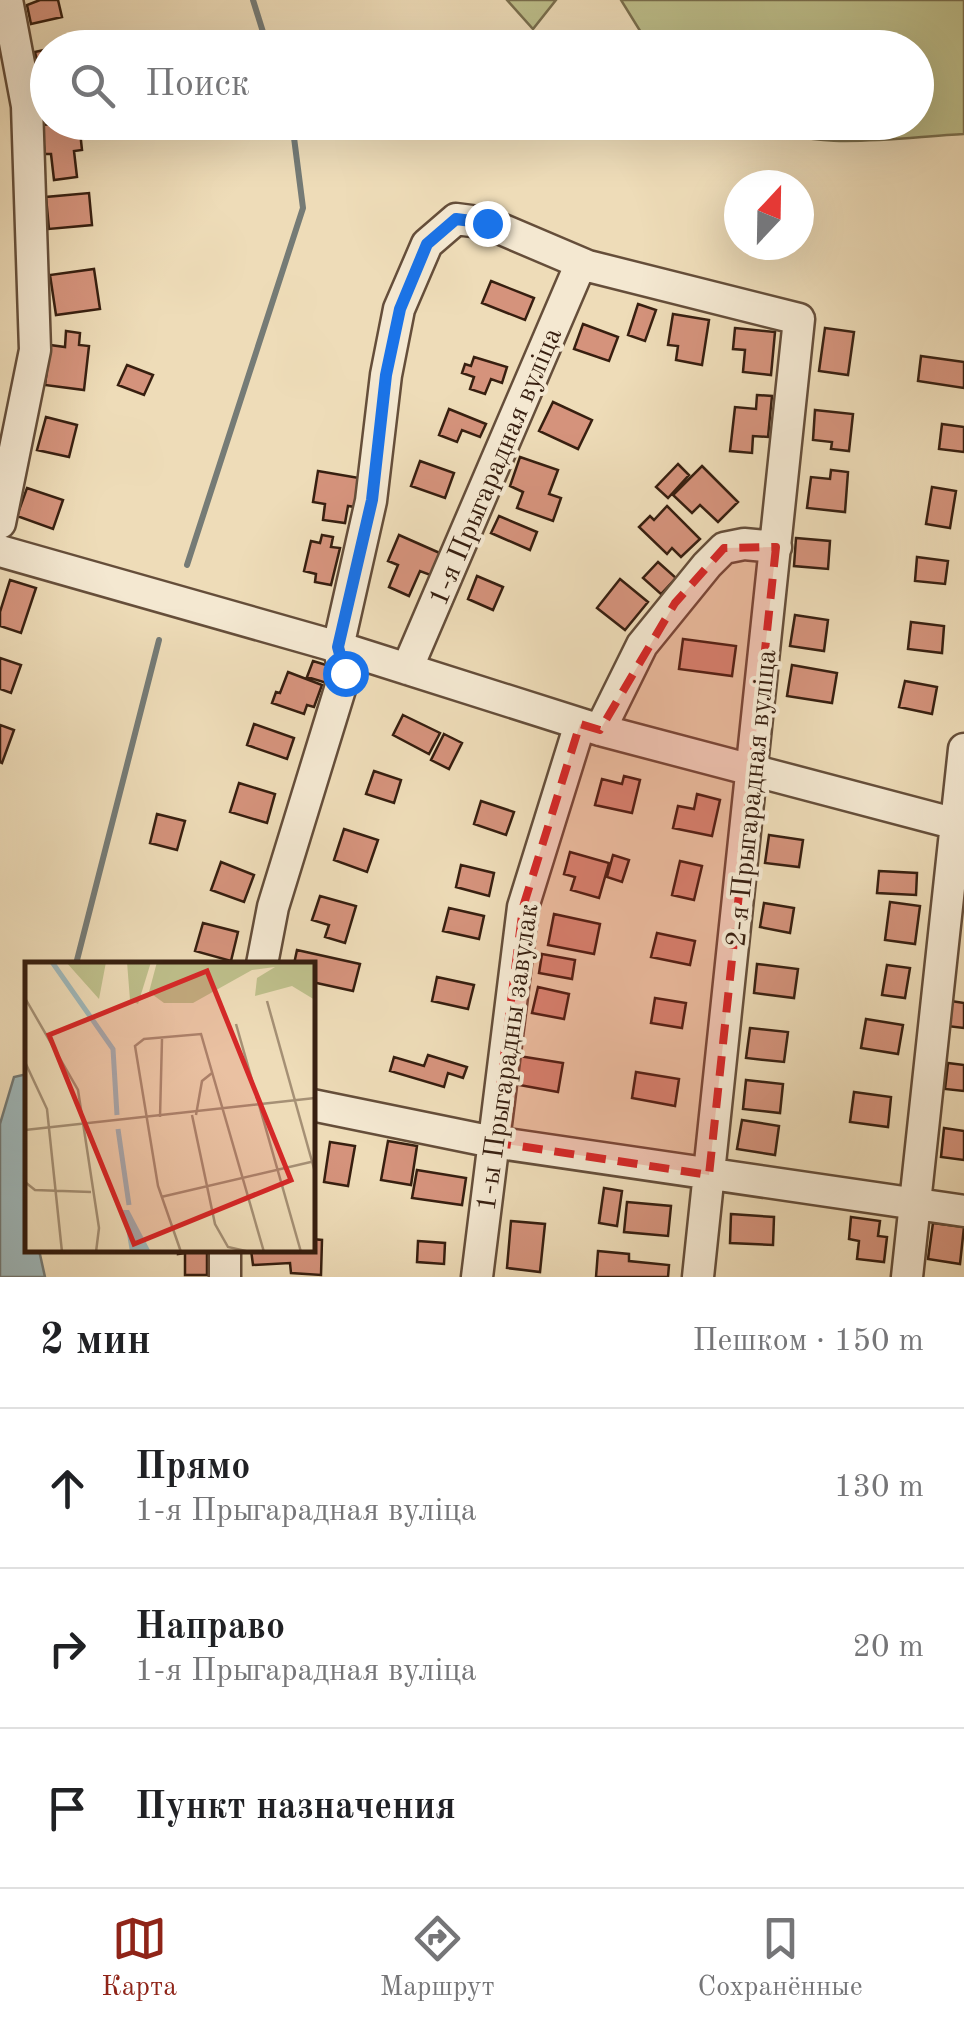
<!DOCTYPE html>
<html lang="ru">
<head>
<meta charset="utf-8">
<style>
	:root { --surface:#fff; --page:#f2f2f2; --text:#202124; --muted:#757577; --line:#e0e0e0; --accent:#8f2418 }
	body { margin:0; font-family:"Old Standard TT",serif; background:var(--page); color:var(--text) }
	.compass { position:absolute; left:724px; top:170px; width:90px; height:90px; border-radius:50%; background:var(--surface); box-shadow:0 10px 40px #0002; rotate:22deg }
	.stop { position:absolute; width:30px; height:30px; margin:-22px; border:8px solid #1a73e8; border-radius:50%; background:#fff }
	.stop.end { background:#1a73e8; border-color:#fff; box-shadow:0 2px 10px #0008 }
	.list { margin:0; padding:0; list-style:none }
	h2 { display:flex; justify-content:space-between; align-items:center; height:130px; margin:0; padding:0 40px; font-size:42px }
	h2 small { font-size:32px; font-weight:400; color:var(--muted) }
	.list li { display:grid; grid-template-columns:65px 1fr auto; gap:30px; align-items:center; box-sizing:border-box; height:160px; padding:0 40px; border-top:2px solid var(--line) }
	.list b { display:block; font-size:38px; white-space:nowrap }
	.list p { margin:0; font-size:32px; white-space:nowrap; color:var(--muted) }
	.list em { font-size:32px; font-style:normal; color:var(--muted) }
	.icon { flex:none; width:55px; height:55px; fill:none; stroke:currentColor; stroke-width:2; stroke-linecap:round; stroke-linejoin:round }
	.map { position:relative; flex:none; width:964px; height:1277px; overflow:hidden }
	.search { position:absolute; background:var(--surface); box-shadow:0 10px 40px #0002; left:30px; right:30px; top:30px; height:110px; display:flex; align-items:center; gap:25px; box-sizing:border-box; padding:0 35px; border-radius:55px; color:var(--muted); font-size:38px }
	.sheet { height:610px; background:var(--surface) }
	nav { display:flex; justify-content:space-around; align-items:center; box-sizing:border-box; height:140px; border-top:2px solid var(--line); background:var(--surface); font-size:28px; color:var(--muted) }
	nav a { display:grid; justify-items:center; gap:5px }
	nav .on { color:var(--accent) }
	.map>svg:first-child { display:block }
	.green { fill:#bebf8b; stroke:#7a6f4e; stroke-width:2.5 }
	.water { fill:#9fb8ba; stroke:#757b76; stroke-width:2.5 }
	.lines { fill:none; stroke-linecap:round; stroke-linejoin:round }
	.stream { stroke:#757b76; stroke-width:6 }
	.building { fill:#d5937c; stroke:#371f10; stroke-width:2.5 }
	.minor-casing { stroke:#654e3a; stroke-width:35 }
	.minor { stroke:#f4e8d1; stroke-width:30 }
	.route { stroke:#1a73e8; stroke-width:12 }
	.marked { fill:#d62828; fill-opacity:0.2; stroke:#d62828; stroke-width:8; stroke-dasharray:20 12; stroke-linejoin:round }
	.labels { text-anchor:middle; stroke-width:8; stroke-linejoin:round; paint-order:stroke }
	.street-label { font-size:28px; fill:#371f10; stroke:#f4e8d1 }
	.inset-river { fill:none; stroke:#9fb8ba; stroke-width:5 }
	.inset-road { fill:none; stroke:#a59075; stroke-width:2.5 }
	.view { fill:#d62828; fill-opacity:0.15; stroke:#d62828; stroke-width:5 }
	.inset-edge { fill:none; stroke:#371f10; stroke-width:5 }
</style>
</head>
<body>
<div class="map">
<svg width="964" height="1277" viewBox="0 0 964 1277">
	<rect width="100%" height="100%" fill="#eedcb8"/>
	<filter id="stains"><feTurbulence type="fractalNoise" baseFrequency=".002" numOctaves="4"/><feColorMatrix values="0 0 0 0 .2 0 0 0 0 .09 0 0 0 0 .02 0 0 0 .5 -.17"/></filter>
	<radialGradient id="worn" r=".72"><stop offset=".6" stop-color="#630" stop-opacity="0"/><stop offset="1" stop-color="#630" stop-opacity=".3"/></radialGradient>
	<path class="green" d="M507,0H556L533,29Z
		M621,0H964V134C899,137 812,153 754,123L916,122V48L650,47Z"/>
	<path class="water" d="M27,1074L28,1250H39L45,1277H0V1124L14,1077Z"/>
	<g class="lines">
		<path class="stream" d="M253,0L268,48
			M187,565L303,208L292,122
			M76,964L159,640"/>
	</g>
	<path class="building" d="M40,0H58L62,17L31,24L27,5Z
		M48,49V77L41,78L35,52Z
		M79,122L82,150L74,151L77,177L54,180L51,154H45L41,125Z
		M89,193L92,225L49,229L46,197Z
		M94,269L100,309L56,315L50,275Z
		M491,281L534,298L525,320L482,303Z
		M638,304L656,310L645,341L628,335Z
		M673,314L709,320L702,365L676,360L678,346L668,345Z
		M583,324L618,337L609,361L574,349Z
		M735,328L775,332L771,375L743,372L745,350L733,349Z
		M825,328L854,332L848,375L819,371Z
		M66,331L80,333L79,345L89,346L84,390L45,385L50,345L65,347Z
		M921,356L964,362V388L918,381Z
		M474,357L507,367L502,383L491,379L485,394L470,389L474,377L462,373L465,364L471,366Z
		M127,365L153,375L144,395L118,385Z
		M757,395L772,396L768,437L753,436L752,453L730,451L735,407L756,409Z
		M553,402L592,420L578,449L539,431Z
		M449,409L486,424L480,437L462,430L457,442L439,435Z
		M815,410L853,414L849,451L831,449L832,442L813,440Z
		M46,417L77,425L69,457L37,450Z
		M942,424L964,427V452L939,449Z
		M520,457L558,470L549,494L561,498L553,521L517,508L523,492L510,486Z
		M420,461L454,473L445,498L411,486Z
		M678,464L689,475L668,498L656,487Z
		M702,466L738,502L718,522L700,505L692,513L673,495Z
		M831,470L848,472L845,512L807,508L811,477L830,479Z
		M318,471L359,478L355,507L348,506L345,523L323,520L325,504L313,502Z
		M932,487L956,491L950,528L926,524Z
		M27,488L63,500L53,529L17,516Z
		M667,506L700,539L681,557L672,548L667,554L639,527L650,516L654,520Z
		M499,516L537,532L530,550L491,533Z
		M322,535L333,537L331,547L340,548L331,585L315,582L316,574L304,571L311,541L320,543Z
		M399,535L442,554L433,576L420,571L409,596L389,587L398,565L388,561Z
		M796,538L830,541L828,569L794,566Z
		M917,557L948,561L945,584L915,581Z
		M658,562L676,578L661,594L643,578Z
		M477,576L503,587L493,610L468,599Z
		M620,579L648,602L625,630L597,608Z
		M10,580L36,588L21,633L0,626V612Z
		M795,615L828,620L824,651L790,646Z
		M911,622L944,626L942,653L908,649Z
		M683,639L736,646L732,676L679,669Z
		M0,658L21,665L11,693L0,689Z
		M313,661L336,668L330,684L307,677Z
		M792,665L837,673L832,703L787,696Z
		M288,672L322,685L314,707L307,705L304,714L272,703L276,692L280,693Z
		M905,681L937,687L932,714L899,707Z
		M403,715L440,733L429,754L393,735Z
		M254,724L294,738L287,759L247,745Z
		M0,725L14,730L2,763L0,762Z
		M444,734L462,743L449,769L431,760Z
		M374,771L401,780L394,803L366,794Z
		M624,776L640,780L632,813L595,805L602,779L622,784Z
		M239,783L275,794L267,823L230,812Z
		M697,794L720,800L712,836L673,828L678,806L694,809Z
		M481,801L514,812L506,835L474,824Z
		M157,814L185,821L177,850L150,843Z
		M344,829L378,840L367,872L334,860Z
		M769,835L803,840L799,867L765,863Z
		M570,852L609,863L599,898L571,890L575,877L564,874Z
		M613,855L629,860L622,882L607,877Z
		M680,861L702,866L694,900L672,895Z
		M221,862L254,875L244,902L211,890Z
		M461,865L494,873L489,896L456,887Z
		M879,871L917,873L916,895L877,893Z
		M320,896L356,906L345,943L325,937L329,925L312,920Z
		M890,902L920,906L915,944L885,940Z
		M764,903L794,908L790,933L760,927Z
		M449,908L484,916L479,939L443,931Z
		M554,914L600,924L594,954L548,945Z
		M203,923L238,932L231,961L195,951Z
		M657,933L695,941L690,965L651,957Z
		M297,950L360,964L353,991L312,982V964H294Z
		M542,954L575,960L572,979L539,973Z
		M757,964L798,969L794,998L754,993Z
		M887,965L910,968L905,998L882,995Z
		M437,977L474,985L468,1009L432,1001Z
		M538,987L569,994L564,1019L532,1013Z
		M655,998L686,1003L682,1028L651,1023Z
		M951,1001L964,1003V1028L947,1026Z
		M866,1019L903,1025L898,1054L861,1048Z
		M750,1028L788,1032L784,1062L746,1058Z
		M428,1055L467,1067L463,1078L448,1073L444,1087L390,1071L394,1057L424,1066Z
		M519,1056L563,1063L558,1092L514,1084Z
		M948,1063L964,1065V1091L945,1089Z
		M636,1072L679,1079L675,1106L632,1098Z
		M746,1080L783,1084L780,1113L743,1109Z
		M854,1092L891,1097L888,1127L850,1122Z
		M742,1120L779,1126L775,1155L737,1149Z
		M944,1128L964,1131V1160L941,1157Z
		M388,1141L417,1146L411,1185L381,1180Z
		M330,1142L355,1146L348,1186L324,1182Z
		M417,1170L466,1178L462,1205L412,1198Z
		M604,1188L622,1191L617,1226L599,1223Z
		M627,1202L671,1206L668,1236L624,1232Z
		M731,1214L774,1217L773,1245L730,1243Z
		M851,1217L880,1221L878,1236L887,1237L884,1262L857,1259L859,1241L849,1239Z
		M511,1221L545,1224L540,1272L507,1268Z
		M933,1223L964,1227L960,1264L928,1259Z
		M312,1239L322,1240L321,1275L291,1273L290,1263L253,1265L251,1250H312Z
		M418,1241L445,1243L444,1264L417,1262Z
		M178,1250H207V1275H185V1253L178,1254Z
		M598,1251L629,1254V1261L669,1265L668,1277H596Z"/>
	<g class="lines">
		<defs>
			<path id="minor" d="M0,523L35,350L27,106L7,0
				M0,551L338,647L600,730L964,826
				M407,669L581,263
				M600,730L642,645L707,565L724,548L744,544L776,547
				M262,964L273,907L345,673L338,647L371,501L386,375L399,309L427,244L456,219L487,223L588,266L799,319L698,1277
				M312,1105L493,1142L964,1211
				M225,1277V1250
				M477,1277L523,907L580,724
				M907,1277L964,749"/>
		</defs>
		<use href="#minor" class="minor-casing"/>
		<use href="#minor" class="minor"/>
	</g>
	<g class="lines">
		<path class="route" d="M345,673L338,647L372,500L386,375L400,309L427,244L456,219L487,223"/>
	</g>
	<path class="marked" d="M776,547L709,1175L493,1142L523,907L580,724L600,730L675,603L724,548Z"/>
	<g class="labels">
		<g class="street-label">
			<text transform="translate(494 466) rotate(-67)" y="10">1-я Прыгарадная вуліца</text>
			<text transform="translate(750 798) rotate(-84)" y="10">2-я Прыгарадная вуліца</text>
			<text transform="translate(506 1057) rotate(-82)" y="10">1-ы Прыгарадны завулак</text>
		</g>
	</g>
	<g transform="translate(25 962)">
		<rect width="290" height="290" fill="#eedcb8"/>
		<path d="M41,0H81L74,37ZM102,0H126L113,42L105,38ZM132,0H290V38L267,24L230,34L232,16L250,5L227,8L168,41H139L124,30Z" fill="#bebf8b"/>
		<path d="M98,248H104L126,290H105Z" fill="#9fb8ba"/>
		<path class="inset-river" d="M27,0L88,87L92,153M93,167L104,243"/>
		<path class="inset-road" d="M0,36L53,128L74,266L71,290M242,39L290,210M211,62L276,290M0,100L22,147L37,290M167,153L190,262L203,285L225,290M171,153L177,119L187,111M135,155L137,77M0,168L290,136M0,220L10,228L66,230M136,235L290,199M156,290L133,224L110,84L119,77L176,72L239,290"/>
		<path class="view" d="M182,9L266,218L109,282L24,73Z"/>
		<rect width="290" height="290" class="inset-edge"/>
	</g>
	<rect width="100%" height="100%" filter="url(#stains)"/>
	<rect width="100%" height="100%" fill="url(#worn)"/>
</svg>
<svg class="compass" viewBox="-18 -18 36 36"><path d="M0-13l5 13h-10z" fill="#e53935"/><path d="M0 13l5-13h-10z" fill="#757577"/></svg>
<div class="stop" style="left:345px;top:673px"></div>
<div class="stop end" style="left:487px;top:223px"></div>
<div class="search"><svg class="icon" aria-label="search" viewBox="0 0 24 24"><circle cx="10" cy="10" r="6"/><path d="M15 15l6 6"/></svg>Поиск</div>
</div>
<section class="sheet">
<h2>2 мин<small>Пешком · 150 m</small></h2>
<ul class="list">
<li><svg class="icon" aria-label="ahead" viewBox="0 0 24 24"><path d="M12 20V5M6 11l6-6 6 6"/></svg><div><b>Прямо</b><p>1-я Прыгарадная вуліца</p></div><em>130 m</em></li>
<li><svg class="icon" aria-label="right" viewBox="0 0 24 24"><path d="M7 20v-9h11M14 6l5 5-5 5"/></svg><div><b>Направо</b><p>1-я Прыгарадная вуліца</p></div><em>20 m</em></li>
<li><svg class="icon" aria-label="arrive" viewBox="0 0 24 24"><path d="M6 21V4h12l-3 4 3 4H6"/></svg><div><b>Пункт назначения</b></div></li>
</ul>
</section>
<nav>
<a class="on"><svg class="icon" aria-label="map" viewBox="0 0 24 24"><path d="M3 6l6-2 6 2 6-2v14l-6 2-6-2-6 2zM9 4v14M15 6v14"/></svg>Карта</a>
<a><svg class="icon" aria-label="directions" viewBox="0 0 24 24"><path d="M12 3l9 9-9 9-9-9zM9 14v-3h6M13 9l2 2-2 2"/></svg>Маршрут</a>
<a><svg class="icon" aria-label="saved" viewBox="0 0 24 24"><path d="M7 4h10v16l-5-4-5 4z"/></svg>Сохранённые</a>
</nav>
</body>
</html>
